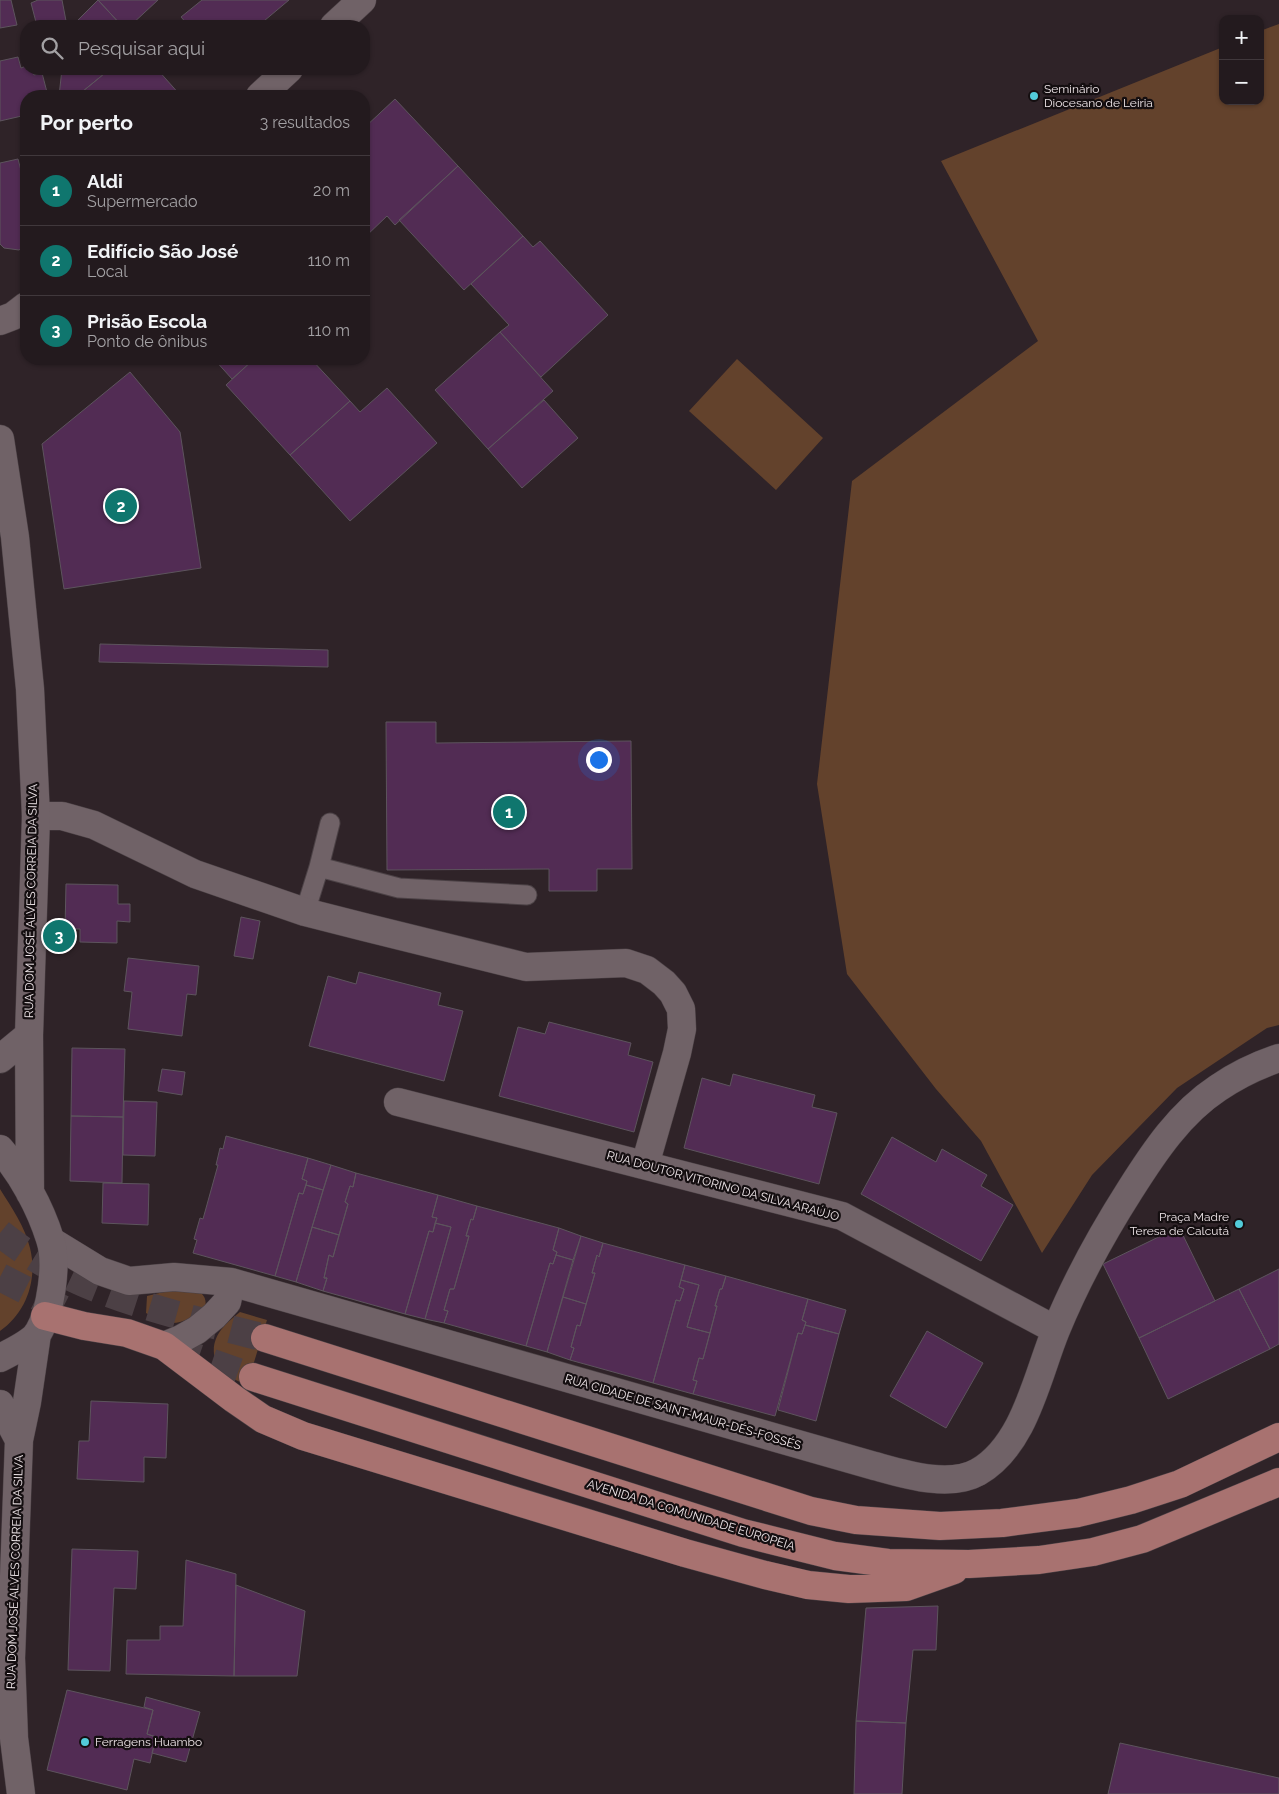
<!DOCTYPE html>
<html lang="pt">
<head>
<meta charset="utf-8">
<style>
	:root { --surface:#231a1e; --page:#2b2327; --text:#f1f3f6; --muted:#a3a1a4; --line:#40383c; --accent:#0f766e }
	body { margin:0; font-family:Raleway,sans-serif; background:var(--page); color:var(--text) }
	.controls { position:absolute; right:15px; top:15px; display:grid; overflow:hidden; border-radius:10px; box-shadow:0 1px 4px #0004 }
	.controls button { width:45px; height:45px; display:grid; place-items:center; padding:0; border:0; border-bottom:1px solid var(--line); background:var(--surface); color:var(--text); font:25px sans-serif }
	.you { position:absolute; left:598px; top:759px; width:18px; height:18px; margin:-12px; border:4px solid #fff; border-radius:50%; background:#1a73e8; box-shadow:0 0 0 8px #1a73e833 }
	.badge { display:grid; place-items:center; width:32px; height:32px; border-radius:50%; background:var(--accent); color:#fff; font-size:16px; font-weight:700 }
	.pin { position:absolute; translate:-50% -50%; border:2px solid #fff; box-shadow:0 1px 5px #0006 }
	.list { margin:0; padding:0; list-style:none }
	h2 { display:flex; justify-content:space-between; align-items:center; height:65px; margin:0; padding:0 20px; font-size:21px }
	h2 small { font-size:16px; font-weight:400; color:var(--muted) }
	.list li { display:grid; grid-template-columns:32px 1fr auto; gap:15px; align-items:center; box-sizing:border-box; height:70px; padding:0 20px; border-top:1px solid var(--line) }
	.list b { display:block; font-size:19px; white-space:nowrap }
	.list p { margin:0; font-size:16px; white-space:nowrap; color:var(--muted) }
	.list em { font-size:16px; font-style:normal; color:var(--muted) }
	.icon { flex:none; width:28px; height:28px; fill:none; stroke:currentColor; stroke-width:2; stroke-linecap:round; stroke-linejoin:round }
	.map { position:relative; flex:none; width:1279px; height:1794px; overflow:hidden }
	.search { position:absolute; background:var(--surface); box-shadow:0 1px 4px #0004; left:20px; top:20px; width:350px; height:55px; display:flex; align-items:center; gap:12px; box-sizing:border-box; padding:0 18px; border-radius:20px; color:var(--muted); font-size:19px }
	.panel { position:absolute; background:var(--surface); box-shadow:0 1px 4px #0004; left:20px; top:90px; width:350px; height:275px; border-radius:20px }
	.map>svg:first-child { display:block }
	.green { fill:#63422c }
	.building { fill:#522c54; stroke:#5d545d }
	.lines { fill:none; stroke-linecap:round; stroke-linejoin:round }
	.primary-tunnel { stroke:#4c4045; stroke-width:28; stroke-dasharray:28 14; stroke-linecap:butt }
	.lane-casing { stroke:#4b4145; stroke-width:21 }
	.street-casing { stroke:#4b4145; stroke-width:29 }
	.secondary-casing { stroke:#4b4145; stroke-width:29 }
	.primary-casing { stroke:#4b4145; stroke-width:29 }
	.lane { stroke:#706267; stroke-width:19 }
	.street { stroke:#706267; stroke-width:28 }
	.secondary { stroke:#706267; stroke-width:28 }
	.primary { stroke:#a87270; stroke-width:28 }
	.poi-dot { fill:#52cbd9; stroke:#140e10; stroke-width:2 }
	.labels { text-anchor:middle; stroke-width:4.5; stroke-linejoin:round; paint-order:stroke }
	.poi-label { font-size:12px; fill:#efe6e9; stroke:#140e10; text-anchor:start }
	.street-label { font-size:12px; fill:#efe6e9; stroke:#140e10 }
</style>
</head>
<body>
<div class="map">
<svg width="1279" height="1794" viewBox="0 0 1279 1794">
	<rect width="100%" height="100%" fill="#2f2328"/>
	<path class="green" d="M1279,24V1025L1267,1028L1177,1088L1092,1175L1042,1253L981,1141L936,1089L847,974L817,784L852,481L1038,341L941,161L1223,47V101H1260V31Z
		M737,359L823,438L776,490L689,411Z
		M0,1189C12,1208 25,1227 30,1248C38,1280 26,1313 0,1331Z
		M196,1289C204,1295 207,1298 205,1308C193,1317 180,1326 164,1322C158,1321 152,1316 146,1313L147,1296L172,1290Z
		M240,1312L267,1320L247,1385C239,1381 229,1378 222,1372C216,1367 215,1362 214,1354C212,1335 226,1323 240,1312Z"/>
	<path class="building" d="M0,0H11L17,25L0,28Z
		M38,0H62L67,26H37L31,3Z
		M98,0H158L130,26H122Z
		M98,0L122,26H72Z
		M202,0H289L258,26H189L181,17Z
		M18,57L21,68L26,66V69H32L34,75L42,73L48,96H26V115L0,121V61Z
		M62,69H110L77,96H59Z
		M110,69H157L181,96H77Z
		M395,99L458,166L395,225L387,216L364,238V128Z
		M18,159L26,190V245L19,250L4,248L0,244V163Z
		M458,166L523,236L464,290L399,220Z
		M523,236L533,247L540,241L608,315L541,377L500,332L509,325L471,284Z
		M500,332L553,391L488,449L435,390Z
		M214,359H254L232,379Z
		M254,359H311L350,401L290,455L226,385Z
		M130,372L180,432L201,568L64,589L42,444Z
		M387,388L437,443L350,521L290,455L350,401L360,412Z
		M544,400L578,438L522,488L488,449Z
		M100,644L328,650V667L99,662Z
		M386,722H436V743L631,741L632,869H597V891H549V869L387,870Z
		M66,884L118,885V904H130V922L117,921V943L80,942V929H65Z
		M241,917L260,921L253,959L234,956Z
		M128,958L199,966L196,995L187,994L182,1036L128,1029L132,992L124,991Z
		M359,972L441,993L438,1005L463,1011L444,1081L309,1046L328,976L356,984Z
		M549,1022L631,1043L628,1055L653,1062L634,1132L499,1096L518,1027L545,1034Z
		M72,1048L125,1049L123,1117L71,1116Z
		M162,1069L185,1072L182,1095L158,1091Z
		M733,1074L815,1095L812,1107L837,1113L819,1184L684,1148L702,1078L730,1086Z
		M124,1101L157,1102L155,1156L123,1155Z
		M71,1116L123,1117L122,1183L70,1181Z
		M226,1136L308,1158L302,1179L307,1181L303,1194L299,1193L275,1276L193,1253L197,1240L194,1239L200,1218L203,1219L218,1165H216L220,1148L223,1149Z
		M892,1137L936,1162L942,1149L987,1175L981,1186L1013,1205L981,1261L861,1194Z
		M308,1158L331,1165L323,1190L306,1185L307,1181L302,1179Z
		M331,1165L356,1173L353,1187L350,1186L345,1202L348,1204L339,1235L312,1227Z
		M356,1173L438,1195L432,1217L437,1218L433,1232L429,1231L405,1314L323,1291L327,1278H324L329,1255L333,1257L348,1204L345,1202L350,1186L353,1187Z
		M103,1183L149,1184L148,1225L102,1223Z
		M306,1185L323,1190L296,1282L275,1276L299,1193L303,1194Z
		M438,1195L477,1206L473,1220L471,1219L466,1236H469L454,1289H450L444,1310L448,1311L444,1323L425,1319L451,1227L435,1223L437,1218L432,1217Z
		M477,1206L559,1228L553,1250L557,1252L553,1264L550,1263L526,1346L444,1323L448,1311L444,1310L450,1289H454L469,1236H466L471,1219L473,1220Z
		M435,1223L451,1227L425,1319L405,1314L429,1231L433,1232Z
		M312,1227L339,1235L333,1257L329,1255L324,1278H327L323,1291L296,1282Z
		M1179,1227L1215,1301L1139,1338L1103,1264Z
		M559,1228L581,1236L573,1260L556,1255L557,1252L553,1250Z
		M581,1236L603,1243L599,1257L597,1255L592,1273H595L586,1304L563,1297Z
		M603,1243L685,1265L679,1287L684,1289L680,1301L676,1300L653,1383L570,1360L574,1348L571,1347L577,1325L580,1326L595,1273H592L597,1255L599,1257Z
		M556,1255L573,1260L547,1352L526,1346L550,1263L553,1264Z
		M685,1265L726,1276L722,1289H720L715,1306H717L710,1333L687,1327L699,1285L681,1280Z
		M1279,1269V1344L1270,1349L1239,1289Z
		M726,1276L808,1299L802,1320L806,1322L802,1334L798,1333L775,1416L693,1394L697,1381L693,1380L699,1358L703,1359L717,1306H715L720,1289H722Z
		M681,1280L699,1285L687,1327L710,1333L703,1359L699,1358L693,1380L697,1381L693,1394L653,1383L676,1300L680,1301L684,1289L679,1287Z
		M1239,1289L1270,1349L1168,1399L1139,1338Z
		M563,1297L586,1304L580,1326L577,1325L571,1347L574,1348L570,1360L547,1352Z
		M808,1299L846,1310L839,1334L805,1325L806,1322L802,1320Z
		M805,1325L839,1334L816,1421L778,1410L798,1333L802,1334Z
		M927,1331L983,1363L946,1428L890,1396Z
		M91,1401L168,1404L166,1458L144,1457V1482L77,1479L79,1441H89Z
		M72,1549L138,1551L136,1589L114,1588L110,1671L68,1670Z
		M186,1560L236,1574L234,1676L126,1674L127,1640H160V1626H183Z
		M236,1585L305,1611L297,1676H234Z
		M938,1606L936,1650H913L906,1723L856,1721L866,1608Z
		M67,1690L153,1710L147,1734L156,1737L150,1763L134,1759L127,1790L47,1770Z
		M146,1697L200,1712L186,1762L152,1753L156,1737L147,1734L153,1710L144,1707Z
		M856,1721L906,1723L902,1794H854Z
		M1120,1743L1279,1778V1794H1108Z"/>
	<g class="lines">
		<path class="primary-tunnel" d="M0,1233C74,1294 174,1314 265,1338
			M0,1277L70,1313
			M172,1349L253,1377"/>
		<defs>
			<path id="lane" d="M319,867L399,888L527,895
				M305,912L319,867L330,823"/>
			<path id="street" d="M36,816H62L94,825L195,874L305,912L364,927L526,967L626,963L647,970L664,983L673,993L681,1009L682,1029L677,1053L645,1165
				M398,1102L842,1216L1056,1330
				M51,1241L100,1271L129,1281L174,1277L231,1282L871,1465C901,1473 948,1489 978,1472C1025,1445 1037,1376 1056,1330C1076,1281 1102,1234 1130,1190C1154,1152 1180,1113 1218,1088C1237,1075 1258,1065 1279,1058
				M164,1346L181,1339L197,1330L214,1316L227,1302L231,1282"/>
			<path id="secondary" d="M334,26L362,0
				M260,96L289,69
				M0,321L13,316L26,306
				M0,439L15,537L30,689L36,816L29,1035L30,1193
				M0,1059L29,1035
				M0,1149C22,1174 40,1207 50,1239C58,1263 51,1311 38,1333C32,1342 10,1353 0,1358
				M0,1404L19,1440
				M21,1794L14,1738L11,1658L19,1440L27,1402L37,1334"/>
			<path id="primary" d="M45,1316L84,1326L127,1333L164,1346L234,1399L263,1419L303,1436L685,1553L765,1575L808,1585L849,1589L906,1587L954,1570
				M265,1338L811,1511L856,1520L940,1526L1002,1523L1078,1513L1131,1500L1180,1484L1279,1437
				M253,1377L743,1533L835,1556L888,1563L969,1564L1039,1560L1093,1552L1142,1539L1279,1482"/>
		</defs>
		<use href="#lane" class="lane-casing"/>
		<use href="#street" class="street-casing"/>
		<use href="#secondary" class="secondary-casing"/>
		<use href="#primary" class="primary-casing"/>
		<use href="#lane" class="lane"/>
		<use href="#street" class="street"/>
		<use href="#secondary" class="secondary"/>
		<use href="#primary" class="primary"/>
	</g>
	<g class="poi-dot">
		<circle cx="1034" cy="96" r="5"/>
		<circle cx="1239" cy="1224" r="5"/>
		<circle cx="85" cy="1742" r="5"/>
	</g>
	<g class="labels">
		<g class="poi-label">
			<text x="1044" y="93">Seminário<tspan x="1044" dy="14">Diocesano de Leiria</tspan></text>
			<text x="1229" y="1221" text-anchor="end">Praça Madre<tspan x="1229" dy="14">Teresa de Calcutá</tspan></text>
			<text x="95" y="1746">Ferragens Huambo</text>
		</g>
		<g class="street-label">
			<text transform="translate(31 901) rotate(-89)" y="4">RUA DOM JOSÉ ALVES CORREIA DA SILVA</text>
			<text transform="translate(723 1186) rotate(15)" y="4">RUA DOUTOR VITORINO DA SILVA ARAÚJO</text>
			<text transform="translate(683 1412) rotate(16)" y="4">RUA CIDADE DE SAINT-MAUR-DÉS-FOSSÉS</text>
			<text transform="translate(691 1515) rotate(17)" y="4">AVENIDA DA COMUNIDADE EUROPEIA</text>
			<text transform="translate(15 1572) rotate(-88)" y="4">RUA DOM JOSÉ ALVES CORREIA DA SILVA</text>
		</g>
	</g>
</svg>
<div class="controls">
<button>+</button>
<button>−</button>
</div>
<div class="you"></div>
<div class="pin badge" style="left:509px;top:812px">1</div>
<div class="pin badge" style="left:121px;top:506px">2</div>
<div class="pin badge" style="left:59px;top:936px">3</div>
<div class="search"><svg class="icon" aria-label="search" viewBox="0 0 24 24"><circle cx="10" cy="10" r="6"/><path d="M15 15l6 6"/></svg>Pesquisar aqui</div>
<section class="panel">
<h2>Por perto<small>3 resultados</small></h2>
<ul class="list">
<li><span class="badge">1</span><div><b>Aldi</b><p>Supermercado</p></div><em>20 m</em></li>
<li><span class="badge">2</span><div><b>Edifício São José</b><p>Local</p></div><em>110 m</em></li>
<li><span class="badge">3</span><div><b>Prisão Escola</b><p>Ponto de ônibus</p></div><em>110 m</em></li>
</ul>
</section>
</div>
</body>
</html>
